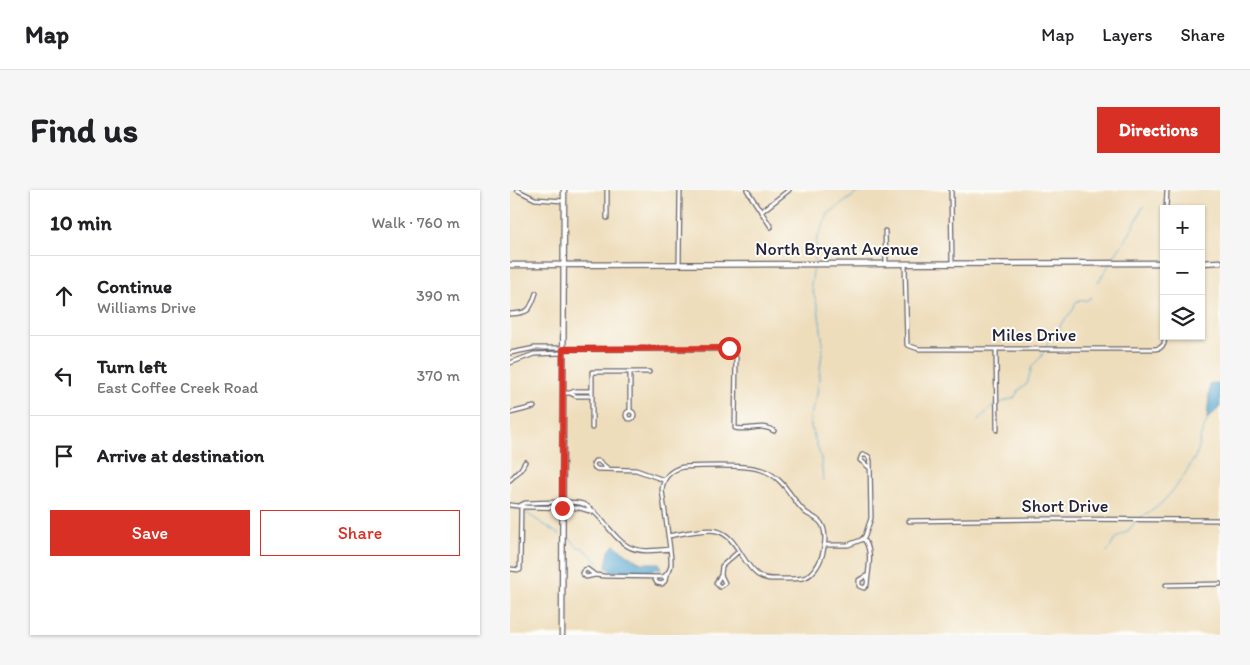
<!DOCTYPE html>
<html lang="en">
<head>
<meta charset="utf-8">
<style>
	:root { --surface:#fff; --page:#f6f6f6; --text:#202124; --muted:#757577; --line:#e0e0e0; --accent:#d93025 }
	body { margin:0; font-family:Itim,sans-serif; background:var(--page); color:var(--text) }
	.controls { position:absolute; right:15px; top:15px; display:grid; overflow:hidden; border-radius:0px; box-shadow:0 1px 4px #0004 }
	.controls button { width:45px; height:45px; display:grid; place-items:center; padding:0; border:0; border-bottom:1px solid var(--line); background:var(--surface); color:var(--text); font:25px sans-serif }
	.stop { position:absolute; width:15px; height:15px; margin:-11px; border:4px solid #d93025; border-radius:50%; background:#fff }
	.stop.end { background:#d93025; border-color:#fff; box-shadow:0 1px 5px #0008 }
	.list { margin:0; padding:0; list-style:none }
	h2 { display:flex; justify-content:space-between; align-items:center; height:65px; margin:0; padding:0 20px; font-size:21px }
	h2 small { font-size:16px; font-weight:400; color:var(--muted) }
	.list li { display:grid; grid-template-columns:32px 1fr auto; gap:15px; align-items:center; box-sizing:border-box; height:80px; padding:0 20px; border-top:1px solid var(--line) }
	.list b { display:block; font-size:19px; white-space:nowrap }
	.list p { margin:0; font-size:16px; white-space:nowrap; color:var(--muted) }
	.list em { font-size:16px; font-style:normal; color:var(--muted) }
	.actions { display:flex; gap:10px; padding:15px 20px }
	.actions a { flex:1; padding:11px 0; border:1px solid var(--accent); border-radius:0px; text-align:center; font-size:18px; color:var(--accent) }
	.actions .main { background:var(--accent); color:#fff }
	.icon { flex:none; width:28px; height:28px; fill:none; stroke:currentColor; stroke-width:2; stroke-linecap:round; stroke-linejoin:round }
	.map { position:relative; flex:none; width:710px; height:445px; overflow:hidden; border-radius:0px }
	header { display:flex; align-items:center; gap:30px; box-sizing:border-box; height:70px; padding:0 25px; background:var(--surface); border-bottom:1px solid var(--line) }
	header strong { font-size:24px }
	nav { display:flex; gap:28px; margin-inline-start:auto; font-size:18px }
	.intro { display:flex; align-items:center; justify-content:space-between; box-sizing:border-box; height:120px; padding:0 30px }
	h1 { margin:0; font-size:35px }
	.button { padding:12px 22px; border-radius:0px; background:var(--accent); color:#fff; font-size:18px; font-weight:700 }
	main { display:flex; gap:30px; padding:0 30px }
	aside { flex:1; background:var(--surface); border-radius:0px; box-shadow:0 1px 4px #0004 }
	.map>svg:first-child { display:block }
	.water { fill:#52a5ce; stroke:#3a6484 }
	.lines { fill:none; stroke-linecap:round; stroke-linejoin:round }
	.stream { stroke:#52a5ce; stroke-width:1 }
	.minor-casing { stroke:#696368; stroke-width:5.5 }
	.tertiary-casing { stroke:#696368; stroke-width:7 }
	.minor { stroke:#fff; stroke-width:3 }
	.tertiary { stroke:#fff; stroke-width:4.5 }
	.route { stroke:#d93025; stroke-width:6 }
	.labels { text-anchor:middle; stroke-width:4; stroke-linejoin:round; paint-order:stroke }
	.street-label { font-size:18px; fill:#22223b; stroke:#fdfcf7 }
</style>
</head>
<body>
<header>
<strong>Map</strong>
<nav><a>Map</a><a>Layers</a><a>Share</a></nav>
</header>
<div class="intro"><h1>Find us</h1><a class="button">Directions</a></div>
<main>
<aside>
<h2>10 min<small>Walk · 760 m</small></h2>
<ul class="list">
<li><svg class="icon" aria-label="ahead" viewBox="0 0 24 24"><path d="M12 20V5M6 11l6-6 6 6"/></svg><div><b>Continue</b><p>Williams Drive</p></div><em>390 m</em></li>
<li><svg class="icon" aria-label="left" viewBox="0 0 24 24"><path d="M17 20v-9H6M10 6l-5 5 5 5"/></svg><div><b>Turn left</b><p>East Coffee Creek Road</p></div><em>370 m</em></li>
<li><svg class="icon" aria-label="arrive" viewBox="0 0 24 24"><path d="M6 21V4h12l-3 4 3 4H6"/></svg><div><b>Arrive at destination</b></div></li>
</ul>
<div class="actions"><a class="main">Save</a><a>Share</a></div>
</aside>
<div class="map">
<svg width="710" height="445" viewBox="0 0 710 445">
	<rect width="100%" height="100%" fill="#fdfcf7"/>
	<filter id="ink" filterUnits="userSpaceOnUse"><feTurbulence type="fractalNoise" baseFrequency=".02" numOctaves="2"/><feDisplacementMap in="SourceGraphic" scale="10" xChannelSelector="R" yChannelSelector="G"/><feConvolveMatrix kernelMatrix="1 2 1 2 8 2 1 2 1" color-interpolation-filters="sRGB"/></filter>
	<filter id="wash" filterUnits="userSpaceOnUse"><feTurbulence type="fractalNoise" baseFrequency=".0096" numOctaves="4" result="noise"/><feDisplacementMap in="SourceGraphic" scale="20" xChannelSelector="R" yChannelSelector="G"/><feGaussianBlur stdDeviation="1.12" result="paint"/><feColorMatrix in="noise" values="0 0 0 0 0 0 0 0 0 0 0 0 0 0 0 0 0 1.4 0 .05"/><feComposite in="paint" operator="in"/></filter>
	<g filter="url(#wash)">
		<rect width="100%" height="100%" fill="#edb"/>
		<path class="water" d="M704,193L710,195V217L697,229L700,194Z
			M104,355L127,371L133,373H149L152,378L133,382H102L96,377L99,361Z"/>
		<g class="lines">
			<path class="stream" d="M601,71L620,43L633,17
				M304,72L307,49L318,24L351,0
				M304,76L301,95L308,118L313,154L307,204L300,228L301,237L311,268L313,290
				M588,92L599,75
				M468,230L484,215L504,208L509,200L517,194L522,176L531,167L538,152L548,144L551,134L563,120L565,113L568,111L578,110L581,107
				M0,318L10,319L50,345
				M630,328C654,317 674,288 686,265C689,259 689,255 690,250C691,242 696,235 698,228
				M54,347L62,350L67,357L73,358L90,374
				M597,362L606,348L618,341L627,330"/>
		</g>
	</g>
	<g filter="url(#ink)">
		<g class="lines">
			<defs>
				<path id="minor" d="M7,0L25,9L54,11
					M237,0L261,37
					M441,0L442,72
					M656,19L657,0
					M251,22L279,0
					M97,28V0
					M375,41L376,72
					M169,74L170,0
					M395,74L397,155L409,159H645L650,158L654,154L655,146
					M0,124C19,123 20,121 26,103
					M54,159H222L224,160L226,168L225,238C239,242 251,232 264,241
					M486,159L487,240
					M0,163L25,158H53
					M0,173L24,164L53,163
					M53,203H60L65,201H82
					M60,203L66,206H82
					M120,220V182
					M116 225a4 4 0 1 1 8 0a4 4 0 1 1-8 0Z
					M0,223L24,217
					M82,238V182H139
					M97,278L89,271H85L83,274L84,277L87,279L126,280L154,290
					M0,290L11,279L15,272
					M0,315L16,317L70,318L83,322
					M11,315L15,313C29,313 63,310 73,314C81,317 85,323 91,329C116,359 119,364 160,359L152,300C153,288 160,280 173,277C193,276 234,274 252,280C275,288 280,308 295,322C300,326 307,328 311,333C321,347 311,384 293,388C287,389 280,389 274,389C265,389 255,390 248,385C232,374 227,346 207,341C195,338 171,344 158,346
					M399,331L530,329L710,330
					M353,348C364,361 358,379 357,395L354,398L349,396V390L358,385
					M314,355H338L351,350L355,346L361,328L360,271L359,267L356,265H352L350,270L360,278
					M0,379L10,380L11,315
					M85,385L76,387L72,383L74,380L77,379L85,385L94,386L153,387C164,380 161,370 160,359
					M211,385L215,393L213,395L210,397L206,393L211,385L212,376L229,361
					M144,388L147,393L152,394L155,391L156,386
					M656,395L710,394"/>
				<path id="tertiary" d="M691,73L710,72
					M0,75L654,73
					M52,445L54,0"/>
			</defs>
			<use href="#minor" class="minor-casing"/>
			<use href="#tertiary" class="tertiary-casing"/>
			<use href="#minor" class="minor"/>
			<use href="#tertiary" class="tertiary"/>
		</g>
	</g>
	<g class="lines" filter="url(#ink)">
		<path class="route" d="M52,318L53,159L219,158"/>
	</g>
	<g class="labels">
		<g class="street-label">
			<text x="327" y="65">North Bryant Avenue</text>
			<text x="524" y="151">Miles Drive</text>
			<text x="555" y="322">Short Drive</text>
		</g>
	</g>
</svg>
<div class="controls">
<button>+</button>
<button>−</button>
<button><svg class="icon" aria-label="layers" viewBox="0 0 24 24"><path d="M12 4l9 5-9 5-9-5zM3 14l9 5 9-5"/></svg></button>
</div>
<div class="stop" style="left:219px;top:158px"></div>
<div class="stop end" style="left:52px;top:318px"></div>
</div>
</main>
</body>
</html>
